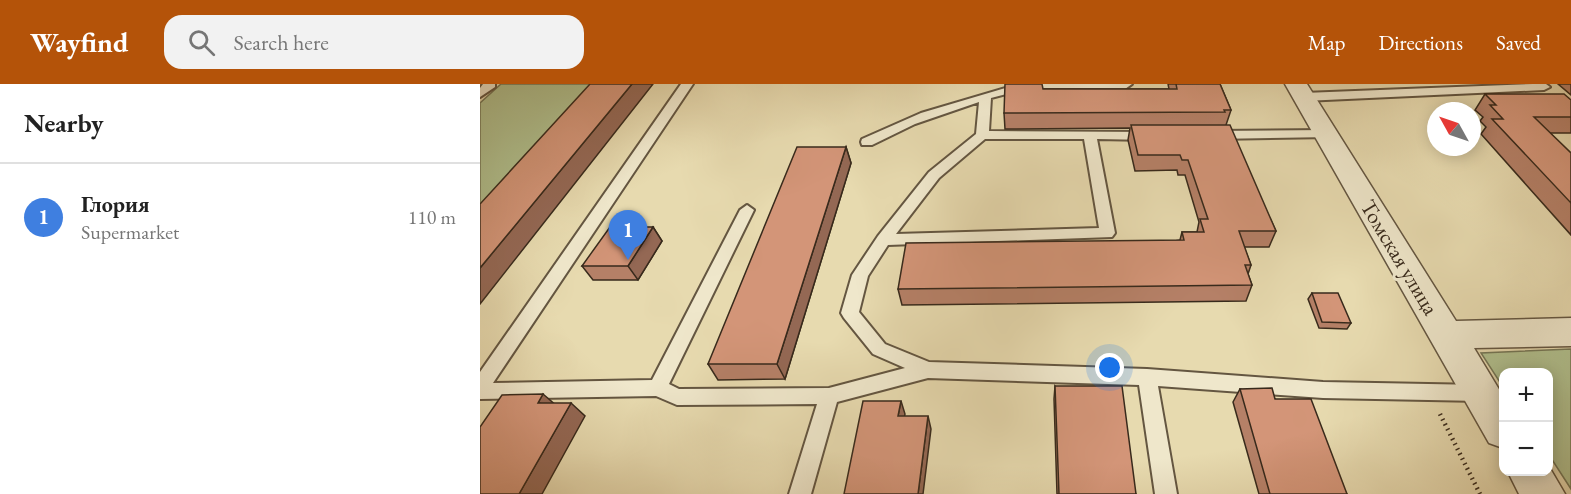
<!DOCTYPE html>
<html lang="en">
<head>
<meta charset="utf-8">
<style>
	:root { --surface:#fff; --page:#f2f2f2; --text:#222; --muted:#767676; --line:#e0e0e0; --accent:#b45309 }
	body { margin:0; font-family:"EB Garamond",serif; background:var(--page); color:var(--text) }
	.controls { position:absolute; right:18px; bottom:18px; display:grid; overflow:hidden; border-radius:12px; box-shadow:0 3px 15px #0003 }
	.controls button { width:54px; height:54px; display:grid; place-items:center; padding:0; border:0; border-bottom:2px solid var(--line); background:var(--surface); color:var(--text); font:30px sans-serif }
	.compass { position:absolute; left:947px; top:18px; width:54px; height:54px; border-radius:50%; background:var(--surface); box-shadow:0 3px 15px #0003; rotate:310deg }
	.you { position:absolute; left:630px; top:284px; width:21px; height:21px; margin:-15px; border:4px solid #fff; border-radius:50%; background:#1a73e8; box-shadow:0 0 0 9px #1a73e833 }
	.badge { display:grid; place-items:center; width:39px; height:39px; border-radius:50%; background:var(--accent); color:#fff; font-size:20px; font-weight:700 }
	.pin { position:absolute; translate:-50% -50px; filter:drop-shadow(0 2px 3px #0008) }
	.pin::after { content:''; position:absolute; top:32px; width:21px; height:18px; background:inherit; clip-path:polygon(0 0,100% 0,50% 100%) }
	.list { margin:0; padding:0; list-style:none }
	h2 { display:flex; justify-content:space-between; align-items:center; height:78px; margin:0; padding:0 24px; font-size:26px }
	h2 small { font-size:20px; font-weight:400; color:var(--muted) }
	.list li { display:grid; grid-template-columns:39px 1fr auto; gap:18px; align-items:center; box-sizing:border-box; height:108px; padding:0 24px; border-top:2px solid var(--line) }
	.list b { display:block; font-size:22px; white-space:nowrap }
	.list p { margin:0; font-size:20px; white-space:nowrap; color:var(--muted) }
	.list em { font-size:20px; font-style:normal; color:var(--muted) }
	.icon { flex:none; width:33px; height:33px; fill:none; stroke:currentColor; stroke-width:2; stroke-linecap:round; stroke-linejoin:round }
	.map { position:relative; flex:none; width:1091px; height:410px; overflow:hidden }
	header { display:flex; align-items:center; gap:36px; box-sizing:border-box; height:84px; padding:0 30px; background:var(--accent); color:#fff }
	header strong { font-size:28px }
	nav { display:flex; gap:33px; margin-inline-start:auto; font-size:21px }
	.search { width:420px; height:54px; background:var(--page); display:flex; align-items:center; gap:15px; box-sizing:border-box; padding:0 21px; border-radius:18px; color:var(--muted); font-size:22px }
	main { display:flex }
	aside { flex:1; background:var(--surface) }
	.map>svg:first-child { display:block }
	.green { fill:#b1c18f; stroke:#747656; stroke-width:1.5 }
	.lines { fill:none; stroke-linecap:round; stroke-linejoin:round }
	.lane-casing { stroke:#645641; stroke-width:4 }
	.street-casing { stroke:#645641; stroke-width:3 }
	.path { stroke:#382a1c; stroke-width:4.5; stroke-dasharray:1.5 4; stroke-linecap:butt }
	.lane { fill:#efe7cb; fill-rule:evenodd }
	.street { fill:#efe7cb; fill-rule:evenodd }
	.wall { fill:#b58067; stroke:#382a1c; stroke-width:1.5 }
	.shaded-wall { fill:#946854; stroke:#382a1c; stroke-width:1.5 }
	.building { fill:#d39578; stroke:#382a1c; stroke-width:1.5 }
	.labels { text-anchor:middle; stroke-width:6; stroke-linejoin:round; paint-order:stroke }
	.street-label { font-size:22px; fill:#382a1c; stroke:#efe7cb }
</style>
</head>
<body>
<header>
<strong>Wayfind</strong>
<div class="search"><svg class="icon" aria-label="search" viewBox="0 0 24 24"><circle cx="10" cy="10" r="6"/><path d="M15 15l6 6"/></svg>Search here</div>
<nav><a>Map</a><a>Directions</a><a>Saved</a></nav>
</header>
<main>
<aside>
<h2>Nearby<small></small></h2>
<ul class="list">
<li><span class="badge" style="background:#3f7fe0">1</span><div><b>Глория</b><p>Supermarket</p></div><em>110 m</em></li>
</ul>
</aside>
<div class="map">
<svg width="1091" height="410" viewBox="0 0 1091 410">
	<rect width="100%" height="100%" fill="#e7daaf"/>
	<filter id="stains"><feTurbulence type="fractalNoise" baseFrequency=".00333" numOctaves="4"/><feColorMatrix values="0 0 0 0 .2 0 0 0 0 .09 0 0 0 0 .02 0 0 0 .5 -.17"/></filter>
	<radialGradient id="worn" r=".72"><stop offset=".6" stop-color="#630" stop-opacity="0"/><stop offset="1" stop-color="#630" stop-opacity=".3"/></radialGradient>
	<path class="green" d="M21,0H116L0,125V19Z
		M1091,265V405L1069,371L1068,288H1023V303L1001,269Z"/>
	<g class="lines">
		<defs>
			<path id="lane" d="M3,0H15V3L0,13V4Z
				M201,0H213L13,299L172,296L260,126L267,121L274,126L189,300L199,305L349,304L425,284L393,270L364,234L361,229L372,191L398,152L449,88L496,50L499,18L435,40L392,61H382L381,58L382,55L441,29L539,0H652L645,5L549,4L511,14L509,47L669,48L675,52L669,56L617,55L635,149L632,153L408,161L388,192L379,228L405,260L449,278L667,285L843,298L1001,301L1008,303L1011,309L1008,315L1001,317L843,314L678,302L697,410H675L659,301L448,294L357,318L331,410H309L337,320L197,321L176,312L0,315V288ZM505,55H604L619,144L416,150L459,94Z
				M1053,0H1066L1070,3L1064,6L824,17L818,13L824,9Z
				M847,46L851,47L853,50L851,53L734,55L728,51L734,47Z"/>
			<path id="street" d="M805,0H827L976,237L1091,234V262L994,264L1023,312V364L1009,359Z
				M1068,381L1085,410H1039L1028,388H1068Z"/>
		</defs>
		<use href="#lane" class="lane-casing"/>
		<use href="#street" class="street-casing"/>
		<path class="path" d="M960,330L1000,410"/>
		<use href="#lane" class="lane"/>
		<use href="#street" class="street"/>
	</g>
	<path class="wall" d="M688,0H740L751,26L746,41L796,147L789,163H764L771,181L768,190L772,201L766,217L422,221L418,205L700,156L702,148H717L719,138L705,91H698L697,86L655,87L648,56L650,44L525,45L524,29L563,5H689Z
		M1078,0H1091V11Z
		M1005,10L1091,16V49H1070L1091,69V151L1001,50L1006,43L1000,37L1003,33L995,26Z
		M366,63L371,79L305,295L238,296L228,280Z
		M173,143L182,157L158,196H113L102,182Z
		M832,209L871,239L867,245L839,244L828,215Z
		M575,302L656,410H577L574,315Z
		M760,305L795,315L867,410H779L753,318Z"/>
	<path class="shaded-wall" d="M152,0H173L0,220V184Z
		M366,63L371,79L305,295L297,280Z
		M173,143L182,157L158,196L148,182Z
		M63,310L78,323L58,319Z
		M421,317L425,330L422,345L418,332Z
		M91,319L105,332L62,410H39Z
		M448,332L451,345L443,410H438Z"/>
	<path class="building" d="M110,0H152L0,184V120Z
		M525,0H562L563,5H697L696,0H740L751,26H744L745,28L524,29Z
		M1005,10H1084L1091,16V33H1054L1091,69V119L1012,35H1023L1010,21H1016Z
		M651,41H750L796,147H759L771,181H765L772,201L418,205L426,159L704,156L702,148H724L720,135H728L708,76H702L700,71H658Z
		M317,63H366L297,280H228Z
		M130,143H173L148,182H102Z
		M832,209H858L871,239L842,238Z
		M575,302H642L656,410H579Z
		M792,304L795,315H831L867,410H790L760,305Z
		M63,310L58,319H91L39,410H0V343L22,311Z
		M383,317H421L418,332H448L438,410H364Z"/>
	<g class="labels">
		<g class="street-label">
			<text transform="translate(920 173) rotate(59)" y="8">Томская улица</text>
		</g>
	</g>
	<rect width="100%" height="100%" filter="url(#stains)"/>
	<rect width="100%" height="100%" fill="url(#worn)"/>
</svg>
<div class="controls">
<button>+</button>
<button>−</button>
</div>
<svg class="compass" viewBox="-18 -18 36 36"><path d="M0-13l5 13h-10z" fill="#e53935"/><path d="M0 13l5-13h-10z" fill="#767676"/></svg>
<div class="you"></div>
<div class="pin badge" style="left:148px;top:176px;background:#3f7fe0">1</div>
</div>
</main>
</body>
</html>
